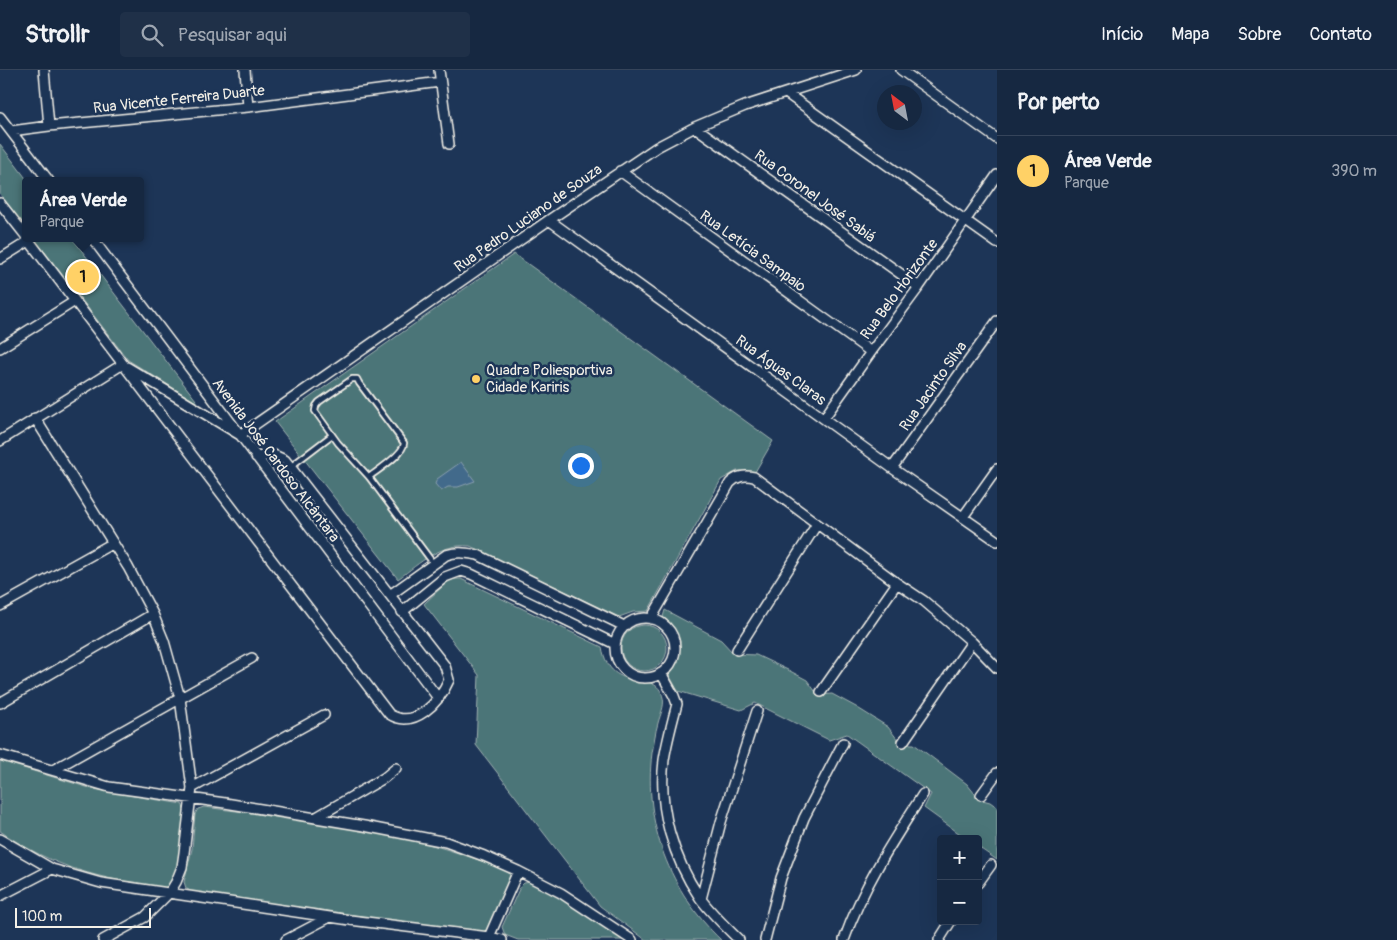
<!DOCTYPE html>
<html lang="pt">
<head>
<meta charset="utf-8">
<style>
	:root { --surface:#162841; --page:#1f3048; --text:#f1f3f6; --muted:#9ea6b1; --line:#35445a; --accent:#ffd166 }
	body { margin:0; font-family:Pangolin,sans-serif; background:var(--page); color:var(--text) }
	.controls { position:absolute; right:15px; bottom:15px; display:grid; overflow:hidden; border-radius:5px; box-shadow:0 5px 20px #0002 }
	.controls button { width:45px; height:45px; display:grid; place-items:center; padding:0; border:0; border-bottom:1px solid var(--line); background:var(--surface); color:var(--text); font:25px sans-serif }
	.compass { position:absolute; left:877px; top:15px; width:45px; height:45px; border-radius:50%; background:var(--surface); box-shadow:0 5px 20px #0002; rotate:328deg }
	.scale { position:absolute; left:15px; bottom:12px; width:136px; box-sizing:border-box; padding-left:5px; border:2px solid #f4f1e8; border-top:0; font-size:14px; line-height:18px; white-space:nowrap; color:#f4f1e8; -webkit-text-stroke:4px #1d3557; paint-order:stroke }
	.you { position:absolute; left:580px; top:395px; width:18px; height:18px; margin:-12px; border:4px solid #fff; border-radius:50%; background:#1a73e8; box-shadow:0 0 0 8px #1a73e833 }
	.badge { display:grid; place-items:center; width:32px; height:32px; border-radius:50%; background:var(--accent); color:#111; font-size:16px; font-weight:700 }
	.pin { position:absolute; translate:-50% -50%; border:2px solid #fff; box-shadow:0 1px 5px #0006 }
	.popup { position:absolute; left:22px; top:107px; width:122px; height:65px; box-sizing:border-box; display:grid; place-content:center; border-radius:5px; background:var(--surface); filter:drop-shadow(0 1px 4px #0005); font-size:16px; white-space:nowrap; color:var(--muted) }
	.popup b { font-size:19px; color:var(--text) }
	.popup::after { content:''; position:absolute; left:50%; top:100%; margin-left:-10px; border:10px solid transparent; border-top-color:var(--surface) }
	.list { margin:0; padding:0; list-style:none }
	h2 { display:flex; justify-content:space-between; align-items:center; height:65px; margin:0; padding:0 20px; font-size:21px }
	h2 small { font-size:16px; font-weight:400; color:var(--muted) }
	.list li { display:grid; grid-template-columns:32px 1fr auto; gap:15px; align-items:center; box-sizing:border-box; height:70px; padding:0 20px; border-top:1px solid var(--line) }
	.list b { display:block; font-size:19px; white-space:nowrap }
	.list p { margin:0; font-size:16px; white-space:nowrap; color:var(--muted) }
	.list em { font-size:16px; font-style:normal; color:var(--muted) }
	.icon { flex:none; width:28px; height:28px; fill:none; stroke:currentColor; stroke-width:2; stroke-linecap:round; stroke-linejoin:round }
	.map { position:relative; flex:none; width:997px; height:870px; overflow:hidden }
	header { display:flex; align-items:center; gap:30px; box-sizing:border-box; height:70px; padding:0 25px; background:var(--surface); border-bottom:1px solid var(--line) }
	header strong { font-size:24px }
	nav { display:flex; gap:28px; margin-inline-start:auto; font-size:18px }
	.search { width:350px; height:45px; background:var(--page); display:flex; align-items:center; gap:12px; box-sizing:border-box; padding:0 18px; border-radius:5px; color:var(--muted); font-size:19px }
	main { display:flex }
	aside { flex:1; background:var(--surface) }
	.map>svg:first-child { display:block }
	.green { fill:#4b7478; stroke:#a0b2b0 }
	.water { fill:#436a8b; stroke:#8aa0b0 }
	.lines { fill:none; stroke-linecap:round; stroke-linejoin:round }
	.lane-casing { stroke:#f4f1e8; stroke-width:8 }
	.street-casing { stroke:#f4f1e8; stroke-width:12 }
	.lane { stroke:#1d3557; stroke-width:4.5 }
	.street { stroke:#1d3557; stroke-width:9 }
	.poi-dot { fill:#ffd166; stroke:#1d3557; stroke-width:2 }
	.labels { text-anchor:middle; stroke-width:5; stroke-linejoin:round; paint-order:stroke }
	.street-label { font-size:15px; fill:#f4f1e8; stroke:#1d3557 }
	.poi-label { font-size:15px; fill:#f4f1e8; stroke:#1d3557; text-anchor:start }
</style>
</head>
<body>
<header>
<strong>Strollr</strong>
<div class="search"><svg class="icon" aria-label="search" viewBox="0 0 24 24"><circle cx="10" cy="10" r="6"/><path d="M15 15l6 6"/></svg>Pesquisar aqui</div>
<nav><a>Início</a><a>Mapa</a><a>Sobre</a><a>Contato</a></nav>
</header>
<main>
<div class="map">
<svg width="997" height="870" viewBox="0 0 997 870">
	<rect width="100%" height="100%" fill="#1d3557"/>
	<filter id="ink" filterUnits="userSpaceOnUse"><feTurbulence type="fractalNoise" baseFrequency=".02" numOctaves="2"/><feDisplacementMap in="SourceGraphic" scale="10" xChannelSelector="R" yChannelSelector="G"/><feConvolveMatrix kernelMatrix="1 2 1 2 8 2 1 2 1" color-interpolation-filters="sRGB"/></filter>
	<g filter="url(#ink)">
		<path class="green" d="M0,74L28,111H26L25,157L0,124Z
			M34,168H72L199,334L128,290Z
			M514,184L773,371L755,402L737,401L721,410L648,541L633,542L619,547L470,476C440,473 420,493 398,509L275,352Z
			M454,509H461L602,577C611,628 657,596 663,628C665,636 660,645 658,653C655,663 654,673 652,683C643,753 670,822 721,870H646L600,836L476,675L479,605L424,534L446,513Z
			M665,540L721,570L734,584L756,585L790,601L807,610L818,625L832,624L856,637L888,657L901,674H914L967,714L979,729L990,732L997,737V790L978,777V769H967L924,738L931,724L847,664L829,670L755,633L741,640L678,621L668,603C682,584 680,563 663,547Z
			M621 578a23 23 0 1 1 46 0a23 23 0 1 1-46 0Z
			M0,691L93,719L182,734C189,743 179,802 172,813C170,816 167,818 162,819C98,807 55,799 0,761Z
			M204,737C266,745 328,751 389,764C429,773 467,785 506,800L509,803L511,808L489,859L480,863L191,822L186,818L184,812L192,779L195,744L198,739Z
			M532,812L573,834L626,870H518L505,865L502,857L520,817L524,813Z"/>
		<path class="water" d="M461,392L475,411L458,417H448L441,421L435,414L437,409Z"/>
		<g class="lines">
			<defs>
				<path id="lane" d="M290,397L332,365
					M369,407C378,400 404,384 404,373L359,313L357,309H352L319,332L316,336L315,341L338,373L369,407L433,493"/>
				<path id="street" d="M44,0L49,56
					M245,0L248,37
					M439,0L449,74
					M901,0L997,69
					M786,23L997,173
					M0,47L49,111
					M695,57L919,217
					M11,61L49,56L248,37L440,12
					M620,101L871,282
					M0,133L26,166
					M549,150L892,398L997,471
					M27,168L389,644C414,660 439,633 449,610L445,596L285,390L274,385L256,387
					M92,168L438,628
					M0,189L29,171
					M0,278L75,231
					M127,297L240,365L549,150L657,77L695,57L745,36L856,0
					M35,348L128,497L153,544L164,571L180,628L192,718L184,783L182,797L176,812L170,822L145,847L103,870
					M824,348L871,282L919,217L997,105
					M0,371L123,294
					M892,398L997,251
					M963,447L997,399
					M390,525L446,485C457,481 466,483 478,485L624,556
					M0,536L113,473
					M402,542L445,507L461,501L471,504L615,574
					M615 578a30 30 0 1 1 60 0a30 30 0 1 1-60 0Z
					M651,549L730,413C737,406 744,405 754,407L897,513L924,531L972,572L997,598
					M737,580L817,454
					M661,603L674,626L677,634C672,653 667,671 664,690C658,739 673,788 700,828C711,843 726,857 739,870
					M821,622L897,513
					M0,633L153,544
					M903,672L972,572
					M0,685L109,717L225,733L364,756L446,772L484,786L518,801L561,823L632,870
					M53,700L252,588
					M192,718L324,645
					M981,725L997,703
					M315,748L384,708L396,698
					M0,769L52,799L101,813L350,850L489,867L502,870
					M978,813L991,795
					M0,826L52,799
					M701,829L721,752L757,641
					M484,869L489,867L518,801
					M286,870L330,847
					M765,870L781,808L804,748L843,673
					M844,870C863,816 892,772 923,724
					M939,870L951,851"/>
			</defs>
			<use href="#lane" class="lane-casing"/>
			<use href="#street" class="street-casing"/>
			<use href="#lane" class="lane"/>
			<use href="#street" class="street"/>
		</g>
	</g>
	<circle class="poi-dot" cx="476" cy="309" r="5"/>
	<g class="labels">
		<g class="street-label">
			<text transform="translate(179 29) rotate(-6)" y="5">Rua Vicente Ferreira Duarte</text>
			<text transform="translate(815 126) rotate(36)" y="5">Rua Coronel José Sabiá</text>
			<text transform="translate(528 148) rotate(-35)" y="5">Rua Pedro Luciano de Souza</text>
			<text transform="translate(753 181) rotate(36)" y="5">Rua Letícia Sampaio</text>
			<text transform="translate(899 219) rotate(-54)" y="5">Rua Belo Horizonte</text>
			<text transform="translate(781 300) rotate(36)" y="5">Rua Águas Claras</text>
			<text transform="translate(933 316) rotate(-55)" y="5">Rua Jacinto Silva</text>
			<text transform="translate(276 390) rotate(53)" y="5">Avenida José Cardoso Alcântara</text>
		</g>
		<g class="poi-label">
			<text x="486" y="305">Quadra Poliesportiva<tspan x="486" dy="17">Cidade Kariris</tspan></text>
		</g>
	</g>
</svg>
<div class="controls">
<button>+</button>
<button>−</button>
</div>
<svg class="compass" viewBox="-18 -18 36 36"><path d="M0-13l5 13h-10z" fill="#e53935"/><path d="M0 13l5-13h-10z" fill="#9ea6b1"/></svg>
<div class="scale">100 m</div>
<div class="you"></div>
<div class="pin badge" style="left:83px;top:207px">1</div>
<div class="popup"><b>Área Verde</b>Parque</div>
</div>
<aside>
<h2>Por perto<small></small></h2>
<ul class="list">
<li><span class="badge">1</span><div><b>Área Verde</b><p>Parque</p></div><em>390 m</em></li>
</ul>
</aside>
</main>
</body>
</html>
